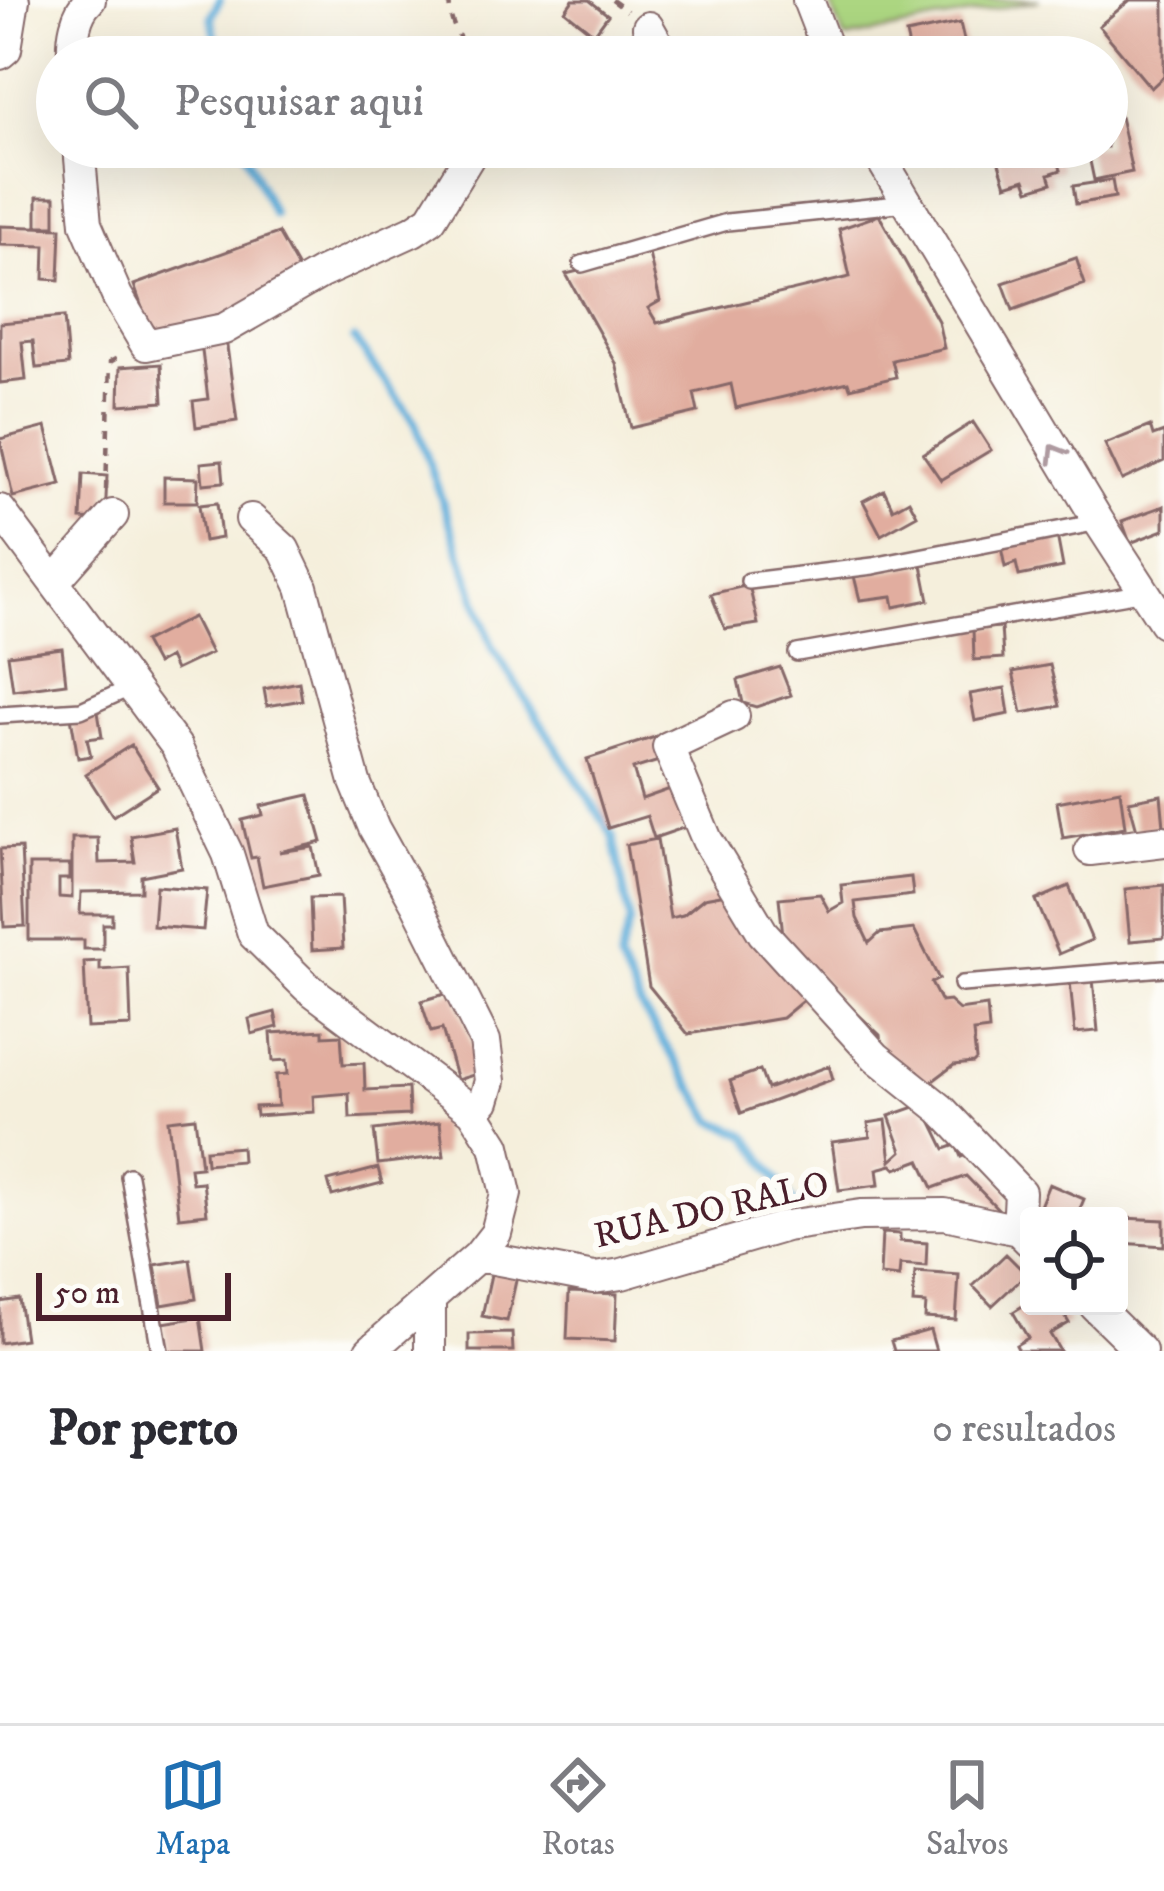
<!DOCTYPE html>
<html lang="pt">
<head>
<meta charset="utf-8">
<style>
	:root { --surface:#fff; --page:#f2f2f3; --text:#2b2b33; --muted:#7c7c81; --line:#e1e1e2; --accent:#1f6fb2 }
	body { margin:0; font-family:"IM FELL DW Pica",serif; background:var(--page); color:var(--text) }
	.controls { position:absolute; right:36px; bottom:36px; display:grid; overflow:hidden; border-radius:12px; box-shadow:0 12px 48px #0002 }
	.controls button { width:108px; height:108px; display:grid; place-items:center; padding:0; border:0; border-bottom:3px solid var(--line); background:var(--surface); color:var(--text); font:60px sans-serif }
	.scale { position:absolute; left:36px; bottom:30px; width:195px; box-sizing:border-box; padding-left:12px; border:6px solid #4a1f2b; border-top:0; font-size:33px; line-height:42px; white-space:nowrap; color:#4a1f2b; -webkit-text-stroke:9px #fdfcf7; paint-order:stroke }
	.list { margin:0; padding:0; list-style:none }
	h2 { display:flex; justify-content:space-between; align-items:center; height:156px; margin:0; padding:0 48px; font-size:51px }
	h2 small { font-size:39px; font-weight:400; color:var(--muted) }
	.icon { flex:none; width:66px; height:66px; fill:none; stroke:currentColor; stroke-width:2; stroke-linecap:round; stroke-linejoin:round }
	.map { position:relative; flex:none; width:1164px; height:1351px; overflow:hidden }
	.search { position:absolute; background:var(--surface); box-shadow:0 12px 48px #0002; left:36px; right:36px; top:36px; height:132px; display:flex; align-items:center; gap:30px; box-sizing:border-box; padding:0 42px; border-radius:66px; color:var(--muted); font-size:45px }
	.sheet { height:372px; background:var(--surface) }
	nav { display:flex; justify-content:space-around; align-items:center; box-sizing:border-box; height:168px; border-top:3px solid var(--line); background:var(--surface); font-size:33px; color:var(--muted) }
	nav a { display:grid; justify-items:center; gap:6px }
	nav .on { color:var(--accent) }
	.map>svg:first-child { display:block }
	.green { fill:#acd681; stroke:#7b7a56; stroke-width:3 }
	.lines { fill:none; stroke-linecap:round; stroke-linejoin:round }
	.stream { stroke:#61afdb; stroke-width:8 }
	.building { fill:#e1ad9f }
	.lane-casing { stroke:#866869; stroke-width:20 }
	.street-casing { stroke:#866869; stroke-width:34 }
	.path { stroke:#866869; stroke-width:4.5; stroke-dasharray:9 9; stroke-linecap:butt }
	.lane { stroke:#fff; stroke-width:15 }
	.street { stroke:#fff; stroke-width:30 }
	.oneway { stroke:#ae9aa0 }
	.labels { text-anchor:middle; stroke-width:12; stroke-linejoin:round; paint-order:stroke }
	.street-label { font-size:36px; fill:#4a1f2b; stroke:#fdfcf7 }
</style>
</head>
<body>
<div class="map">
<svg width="1164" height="1351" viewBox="0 0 1164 1351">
	<rect width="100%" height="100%" fill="#fdfcf7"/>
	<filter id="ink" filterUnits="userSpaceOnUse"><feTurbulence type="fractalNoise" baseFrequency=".00833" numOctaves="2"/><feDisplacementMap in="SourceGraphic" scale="24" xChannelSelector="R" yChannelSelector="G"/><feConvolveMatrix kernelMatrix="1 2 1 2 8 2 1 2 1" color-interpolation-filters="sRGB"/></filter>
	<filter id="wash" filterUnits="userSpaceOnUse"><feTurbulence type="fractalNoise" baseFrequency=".004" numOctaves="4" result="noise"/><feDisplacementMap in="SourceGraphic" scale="48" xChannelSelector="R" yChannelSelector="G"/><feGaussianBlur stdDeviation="2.7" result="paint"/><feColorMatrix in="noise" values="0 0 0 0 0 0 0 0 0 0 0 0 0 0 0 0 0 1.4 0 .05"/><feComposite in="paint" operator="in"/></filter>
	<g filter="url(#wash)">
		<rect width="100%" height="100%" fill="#f5efdc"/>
		<path class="green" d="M829,0H1040L845,39Z"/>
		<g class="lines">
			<path class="stream" d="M220,0L211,16L220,57
				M243,147L273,214
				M354,339L415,422L493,648L613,836L630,921L619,960L641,1007L714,1121L747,1135L795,1205"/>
		</g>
		<g id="blocks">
			<path class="building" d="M573,0H589L608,15L594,34L565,11Z
				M1130,0H1164V76L1151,88L1099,26Z
				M960,23L967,53L911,57L906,34Z
				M121,40L122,57H85L84,41Z
				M1119,112L1132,172L1094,180L1087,147H1107V115Z
				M1030,147H1054L1061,170L1049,174L1052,183L1029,190L1025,179L1006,185L997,157Z
				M1112,180L1115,197L1076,204L1073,186Z
				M37,197H55V226H37Z
				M879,215L938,321L944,348L892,360L896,377L850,388L848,382L736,408L731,384L694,393L698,412L631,428L616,363L566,274L649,254L660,301L648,308L657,323L850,277L839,229Z
				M0,226L61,228L59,280L44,279L45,246L0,245Z
				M278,233L303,277L226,324L153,339L134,285Z
				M1076,258L1085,284L1013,310L1003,283Z
				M64,317L68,365L36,368L33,341L22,342L26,380L0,383V323Z
				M226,339L237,421L196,427L193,401L208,399L201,343Z
				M161,364L163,402L119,405L120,367Z
				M973,422L991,450L941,480L923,454Z
				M1150,426L1153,436L1164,432V461L1122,480L1105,444Z
				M46,427L61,485L13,497L0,439Z
				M222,461L224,482L203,484L201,463Z
				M83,474L107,476L105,520L81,519Z
				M164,477L198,478L197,502H164Z
				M884,490L893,509L909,500L917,515L881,535L863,501Z
				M217,503L221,538L204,541L199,505Z
				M1164,506V530L1130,543L1122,521Z
				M1057,535L1063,567L1019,576L1016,563L1005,567L1001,547Z
				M922,565L929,600L894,607L892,596L860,600L854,576Z
				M749,585L758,624L725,629L711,594Z
				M193,617L211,653L175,670L169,657L156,664L144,642Z
				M1001,627L1003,658L974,660L973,629Z
				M62,648L66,683L13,690L8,655Z
				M1050,665L1060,706L1022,713L1013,672Z
				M780,667L791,695L756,707L743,703L738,680Z
				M299,682L302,700L267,706L264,689Z
				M1005,688L1009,714L975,721L970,694Z
				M98,712L102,737L87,739L91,756L78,758L71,717Z
				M655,737L662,760L633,769L642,799L673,788L686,827L654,838L647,816L608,828L587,759Z
				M131,745L158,787L113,816L86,774Z
				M1120,790L1125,827L1063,838L1057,802Z
				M309,795L322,842L279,852L313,847L319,875L263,886L257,857L251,858L242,820L263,815L261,806Z
				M1161,795L1164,826L1137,830L1129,801Z
				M175,828L182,868L141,876V891L81,892L80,914H112V924H103V949H84V940H29V865H69V879H59V897L72,898V838H98L99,863L135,862L131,836Z
				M657,839L670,918L683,915L704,898L732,893L805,999L782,1018L688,1034L649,986L626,845Z
				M21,848L25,926L4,927L0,849Z
				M911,877L913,895L855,902L857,918L869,943L880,933L914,929L939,979L931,983L941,1002L949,1001L959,1010L987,1006L989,1030L973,1032L976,1060L973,1063L954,1065L926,1086L882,1051L880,1035L784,944L779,898L820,894L829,911L843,903L841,885Z
				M1164,885V938L1130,941L1125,889Z
				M156,886L207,890L203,930L153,926Z
				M1069,886L1092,940L1059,954L1036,900Z
				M340,897L343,948L312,950L310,898Z
				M100,961V970L129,968L131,1026L87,1028L84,962Z
				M1093,979L1098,1031L1075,1033L1070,981Z
				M455,991L480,1073L457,1080L442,1029L431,1032L421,1001Z
				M275,1012L278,1027L252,1034L249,1019Z
				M323,1030V1036L341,1035L343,1064L364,1063L365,1090L408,1088L409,1115L350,1118L349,1093L313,1096L314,1112L256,1116L255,1107L278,1106L276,1075L288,1074L287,1060L273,1061L271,1033Z
				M829,1066L833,1079L741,1113L730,1081L760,1070L767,1089Z
				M923,1104L945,1149L956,1145L961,1157L971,1153L1007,1191L1004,1215L966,1176L933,1188L920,1160L896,1169L892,1165L877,1169L879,1185L839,1190L832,1142L870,1137L868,1123L886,1120L891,1161L902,1151L889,1116Z
				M195,1117L201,1167L190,1168L192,1183L203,1182L207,1214L179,1217L168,1120Z
				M440,1122L444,1156L378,1164L374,1130Z
				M241,1147L242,1161L206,1164L205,1150Z
				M378,1168L382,1183L332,1196L328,1181Z
				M1049,1184L1084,1199L1077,1216H1036Z
				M1122,1218L1164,1220V1246L1121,1243Z
				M882,1233L900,1234V1241L927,1243L926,1266L900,1264L899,1277L880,1275Z
				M1006,1254L1026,1274L992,1306L973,1286Z
				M190,1259L196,1299L162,1305L155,1265Z
				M492,1270L517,1276L507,1321L482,1316Z
				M915,1272L959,1275L956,1320L925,1318L926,1304L913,1303Z
				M569,1292L617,1294L615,1341L567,1339Z
				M19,1299L25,1339L0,1343V1302Z
				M1029,1302V1306H1059L1069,1323L1050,1334L1060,1351H1019L1016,1345L1028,1338L1013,1312Z
				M200,1317L205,1351H168L163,1323Z
				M930,1330L936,1351H894L891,1341Z
				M512,1333L513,1351H469V1334Z"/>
		</g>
	</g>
	<g filter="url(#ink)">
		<use href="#blocks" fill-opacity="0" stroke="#866869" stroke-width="3"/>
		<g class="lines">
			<defs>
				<path id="lane" d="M582,264L727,222L907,203
					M749,581L873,566L1099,522
					M797,653L1145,592
					M0,715L81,710L132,687
					M962,984L1164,968
					M129,1176L160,1351"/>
				<path id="street" d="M808,0L830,57
					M648,27L665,57
					M0,54L6,49L14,0
					M73,57C72,38 75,13 90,0
					M79,147L86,224L117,296L146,345L224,329L321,273L413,231L431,219L475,147
					M874,147L1099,522L1164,622
					M0,510L176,746L228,854L253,934L307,987L473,1111L495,1146L506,1194L496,1233L478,1256L370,1351
					M251,519L284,549L302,587L355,782L374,828L417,905L485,1041L490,1081L484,1101L473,1111
					M54,582L113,515
					M734,716L668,747L707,840L763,933L876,1057L941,1109L1020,1192L1018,1230
					M1090,850L1164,841
					M478,1256L594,1278L622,1274L786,1226L861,1215L945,1214L1018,1230L1029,1241
					M430,1299V1351
					M1095,1306L1141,1351"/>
			</defs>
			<use href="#lane" class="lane-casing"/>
			<use href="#street" class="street-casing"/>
			<path class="path" d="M450,0C447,20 461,43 474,57
				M612,0L627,11
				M106,490L110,362L119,357"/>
			<use href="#lane" class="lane"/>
			<use href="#street" class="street"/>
		</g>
		<defs><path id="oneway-chevron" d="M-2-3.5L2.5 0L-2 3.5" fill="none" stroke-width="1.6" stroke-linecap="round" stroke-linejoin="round" transform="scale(3)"/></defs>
		<use class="oneway" href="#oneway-chevron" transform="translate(1056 453) rotate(-121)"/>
	</g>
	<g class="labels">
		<g class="street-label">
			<text transform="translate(711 1208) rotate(-13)" y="13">RUA DO RALO</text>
		</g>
	</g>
</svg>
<div class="controls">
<button><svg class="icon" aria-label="locate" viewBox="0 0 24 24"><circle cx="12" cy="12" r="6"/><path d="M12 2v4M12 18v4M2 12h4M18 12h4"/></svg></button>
</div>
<div class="scale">50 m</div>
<div class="search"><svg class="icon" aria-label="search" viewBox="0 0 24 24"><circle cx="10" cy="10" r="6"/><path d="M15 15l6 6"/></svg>Pesquisar aqui</div>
</div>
<section class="sheet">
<h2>Por perto<small>0 resultados</small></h2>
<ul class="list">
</ul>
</section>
<nav>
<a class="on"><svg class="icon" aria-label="map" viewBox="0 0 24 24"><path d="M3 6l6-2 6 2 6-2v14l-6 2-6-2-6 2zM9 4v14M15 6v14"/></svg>Mapa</a>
<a><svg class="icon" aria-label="directions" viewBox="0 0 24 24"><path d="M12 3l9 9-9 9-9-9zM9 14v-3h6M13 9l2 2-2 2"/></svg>Rotas</a>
<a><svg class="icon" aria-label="saved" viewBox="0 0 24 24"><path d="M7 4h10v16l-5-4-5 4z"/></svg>Salvos</a>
</nav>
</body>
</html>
